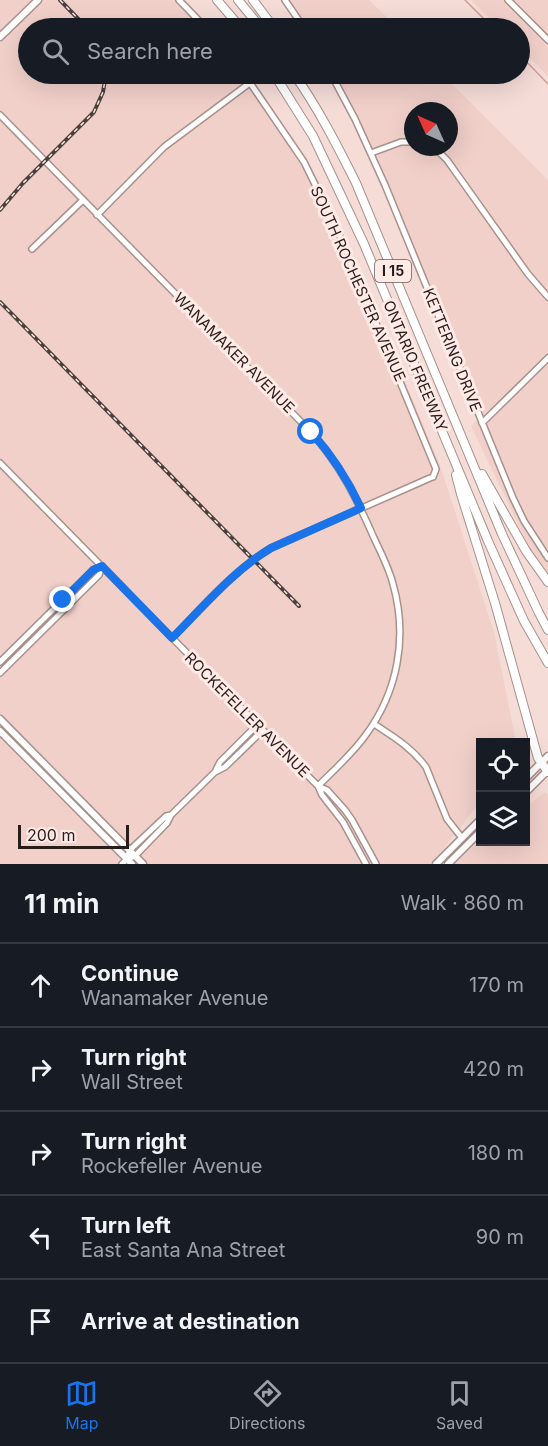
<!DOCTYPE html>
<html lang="en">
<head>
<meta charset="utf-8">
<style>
	:root { --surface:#171b24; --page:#242831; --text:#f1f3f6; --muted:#9ea1a6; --line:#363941; --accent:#1a73e8 }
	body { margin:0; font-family:Inter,sans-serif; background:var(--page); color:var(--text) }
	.controls { position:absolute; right:18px; bottom:18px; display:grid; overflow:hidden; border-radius:0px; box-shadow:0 6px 24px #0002 }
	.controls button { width:54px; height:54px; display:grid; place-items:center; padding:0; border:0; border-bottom:2px solid var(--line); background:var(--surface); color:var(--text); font:30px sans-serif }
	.compass { position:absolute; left:404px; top:102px; width:54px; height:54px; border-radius:50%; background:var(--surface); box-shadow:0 6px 24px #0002; rotate:315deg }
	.scale { position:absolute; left:18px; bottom:15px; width:111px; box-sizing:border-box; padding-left:6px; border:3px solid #271e1c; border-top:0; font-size:16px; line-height:21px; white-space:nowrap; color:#271e1c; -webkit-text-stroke:4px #ffeae6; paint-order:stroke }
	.stop { position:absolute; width:18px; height:18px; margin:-14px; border:4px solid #1a73e8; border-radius:50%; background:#fff }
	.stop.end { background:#1a73e8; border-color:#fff; box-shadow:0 2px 6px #0008 }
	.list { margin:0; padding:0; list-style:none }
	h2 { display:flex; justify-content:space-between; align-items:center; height:78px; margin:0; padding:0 24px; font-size:26px }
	h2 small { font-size:20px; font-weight:400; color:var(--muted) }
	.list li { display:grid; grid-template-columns:39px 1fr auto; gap:18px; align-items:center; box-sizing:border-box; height:84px; padding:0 24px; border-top:2px solid var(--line) }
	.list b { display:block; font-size:22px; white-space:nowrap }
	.list p { margin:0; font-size:20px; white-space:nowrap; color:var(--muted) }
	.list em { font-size:20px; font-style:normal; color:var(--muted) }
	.icon { flex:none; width:33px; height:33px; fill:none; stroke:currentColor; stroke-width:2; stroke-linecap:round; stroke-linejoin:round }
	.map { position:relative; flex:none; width:548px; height:864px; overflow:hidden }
	.search { position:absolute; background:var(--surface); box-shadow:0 6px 24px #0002; left:18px; right:18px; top:18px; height:66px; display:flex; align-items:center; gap:15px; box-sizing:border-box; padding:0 21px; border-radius:33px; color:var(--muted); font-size:22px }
	.sheet { height:498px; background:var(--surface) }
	nav { display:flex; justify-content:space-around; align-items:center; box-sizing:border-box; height:84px; border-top:2px solid var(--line); background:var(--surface); font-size:16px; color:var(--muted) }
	nav a { display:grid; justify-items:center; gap:3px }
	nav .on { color:var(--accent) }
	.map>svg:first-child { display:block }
	.built { fill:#f2d0ca; fill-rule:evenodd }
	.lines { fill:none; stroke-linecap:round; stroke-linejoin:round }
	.stream { stroke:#d19e95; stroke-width:1.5 }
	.minor-casing { stroke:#a8918c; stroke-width:8 }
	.major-casing { stroke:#a8918c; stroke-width:9 }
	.highway-casing { stroke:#a8918c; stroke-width:10 }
	.minor { stroke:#fff; stroke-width:5 }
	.major { stroke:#fff; stroke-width:6 }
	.highway { stroke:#fff; stroke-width:8 }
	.rail-casing { stroke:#4b403d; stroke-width:4 }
	.rail { stroke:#ffeae6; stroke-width:1.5; stroke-dasharray:4.5; stroke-linecap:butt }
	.route { stroke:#1a73e8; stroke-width:8 }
	.labels { text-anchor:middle; stroke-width:6; stroke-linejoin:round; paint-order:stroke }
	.shield { fill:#ffeae6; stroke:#685b59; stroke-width:1.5 }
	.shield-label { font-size:14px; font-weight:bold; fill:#271e1c }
	.street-label { font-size:15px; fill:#271e1c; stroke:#ffeae6 }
</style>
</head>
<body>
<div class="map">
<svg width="548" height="864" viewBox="0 0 548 864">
	<rect width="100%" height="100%" fill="#f5dcd7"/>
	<path class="built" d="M0,0H185L210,28H28V74H249L303,153L346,241L440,465L494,632L516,742H480V802L438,856L430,864H0Z
		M289,0H369L398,28H307Z
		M471,0H548V76L520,48V28H500Z
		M336,74H442L548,180V573L530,549L471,426L482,415L378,158ZM413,111H449V147H413Z
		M545,792L548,794V864H454L471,848L480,840V842H526V807Z"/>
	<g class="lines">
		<path class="stream" d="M465,0L493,28
			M520,55L548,84"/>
		<defs>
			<path id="minor" d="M179,0L206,28
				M285,0L304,28
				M508,0L548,40
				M331,74L355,119L385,185L513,498L524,521L548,558
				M0,115L311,432C340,465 356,497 374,538C381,553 389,568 393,584C408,637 398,692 365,736C352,754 334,770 318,786
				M430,147L439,152L447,160L528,274L548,297
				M371,153L401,142H413
				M97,215L164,147L251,82
				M32,249L83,200
				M482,423L548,358
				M0,463L311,779L318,786L327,790L345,810L352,820L376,864
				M172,638C203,607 233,571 271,548L430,478L433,477L436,469L337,229L304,162L244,74
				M0,662L93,570L102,566
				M0,673L99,575L102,566
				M374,724C394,737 412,748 426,767L447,819L462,838
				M215,772L220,762L257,725
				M318,786L322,795L343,822L366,864
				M128,855L130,850L166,816L171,815L215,772L225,767L263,730
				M122,864L127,859L135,856L167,823L171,815"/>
			<path id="major" d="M0,37L38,0
				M0,719L143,864
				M0,731L132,864
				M526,778L548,756
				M526,792L548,770
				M436,864L480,820
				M448,864L480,832"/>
			<path id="highway" d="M217,0L241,28
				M238,0L261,28
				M253,0L274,28
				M274,74L313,136L364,244L488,541L524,621L548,663
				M294,74C318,108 337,145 356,183L502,534L539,613L548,630
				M482,474L526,551L548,582
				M456,475L461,494L495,603L538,758L548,772"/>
		</defs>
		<use href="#minor" class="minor-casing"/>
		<use href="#major" class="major-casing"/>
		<use href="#highway" class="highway-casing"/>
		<use href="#minor" class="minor"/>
		<use href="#major" class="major"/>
		<use href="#highway" class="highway"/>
		<defs>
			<path id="rail" d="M60,0L87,28
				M0,210L23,183L94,112L103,92L106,74
				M0,302L299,606"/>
		</defs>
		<use href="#rail" class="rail-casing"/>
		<use href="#rail" class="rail"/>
	</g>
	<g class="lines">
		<path class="route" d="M63,600L93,570L102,566L172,638C203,607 233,571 271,548L361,508C348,480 332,455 311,432"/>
	</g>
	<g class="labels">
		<rect class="shield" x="375" y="260" width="36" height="22" rx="4.5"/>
		<g class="shield-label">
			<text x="393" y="276">I 15</text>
		</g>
		<g class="street-label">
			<text transform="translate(358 284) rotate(66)" y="5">SOUTH ROCHESTER AVENUE</text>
			<text transform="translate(452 350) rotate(68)" y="5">KETTERING DRIVE</text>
			<text transform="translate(234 353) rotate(45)" y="5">WANAMAKER AVENUE</text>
			<text transform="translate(415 366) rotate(67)" y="5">ONTARIO FREEWAY</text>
			<text transform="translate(247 715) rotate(45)" y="5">ROCKEFELLER AVENUE</text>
		</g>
	</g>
</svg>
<div class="controls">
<button><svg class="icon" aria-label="locate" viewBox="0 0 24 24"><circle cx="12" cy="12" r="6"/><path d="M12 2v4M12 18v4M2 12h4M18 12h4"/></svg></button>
<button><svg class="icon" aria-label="layers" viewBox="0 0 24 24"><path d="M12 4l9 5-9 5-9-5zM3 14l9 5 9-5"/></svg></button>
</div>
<svg class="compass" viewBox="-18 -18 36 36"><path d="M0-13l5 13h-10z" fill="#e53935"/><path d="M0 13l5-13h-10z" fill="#9ea1a6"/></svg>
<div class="scale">200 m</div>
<div class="stop" style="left:311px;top:432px"></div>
<div class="stop end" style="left:63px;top:600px"></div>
<div class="search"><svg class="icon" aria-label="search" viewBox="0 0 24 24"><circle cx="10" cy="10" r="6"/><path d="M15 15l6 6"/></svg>Search here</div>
</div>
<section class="sheet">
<h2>11 min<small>Walk · 860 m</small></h2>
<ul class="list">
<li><svg class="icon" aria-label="ahead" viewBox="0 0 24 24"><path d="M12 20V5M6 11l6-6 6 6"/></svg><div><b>Continue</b><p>Wanamaker Avenue</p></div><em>170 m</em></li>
<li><svg class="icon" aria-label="right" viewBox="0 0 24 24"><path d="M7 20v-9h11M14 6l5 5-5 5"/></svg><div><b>Turn right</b><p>Wall Street</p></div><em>420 m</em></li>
<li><svg class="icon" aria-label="right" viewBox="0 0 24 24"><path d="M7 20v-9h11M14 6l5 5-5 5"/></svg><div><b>Turn right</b><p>Rockefeller Avenue</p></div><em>180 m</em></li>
<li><svg class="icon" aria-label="left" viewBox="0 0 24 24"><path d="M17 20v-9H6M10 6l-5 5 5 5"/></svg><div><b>Turn left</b><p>East Santa Ana Street</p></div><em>90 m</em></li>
<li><svg class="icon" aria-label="arrive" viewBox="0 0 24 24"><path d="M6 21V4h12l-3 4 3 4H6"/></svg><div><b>Arrive at destination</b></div></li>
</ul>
</section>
<nav>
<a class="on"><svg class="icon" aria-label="map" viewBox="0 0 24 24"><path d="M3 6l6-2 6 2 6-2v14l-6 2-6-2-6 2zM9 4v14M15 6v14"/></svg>Map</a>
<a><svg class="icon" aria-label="directions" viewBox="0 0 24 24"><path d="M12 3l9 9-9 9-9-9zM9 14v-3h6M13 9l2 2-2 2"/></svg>Directions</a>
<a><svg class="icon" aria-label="saved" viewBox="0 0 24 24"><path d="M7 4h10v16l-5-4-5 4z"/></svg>Saved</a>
</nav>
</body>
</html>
